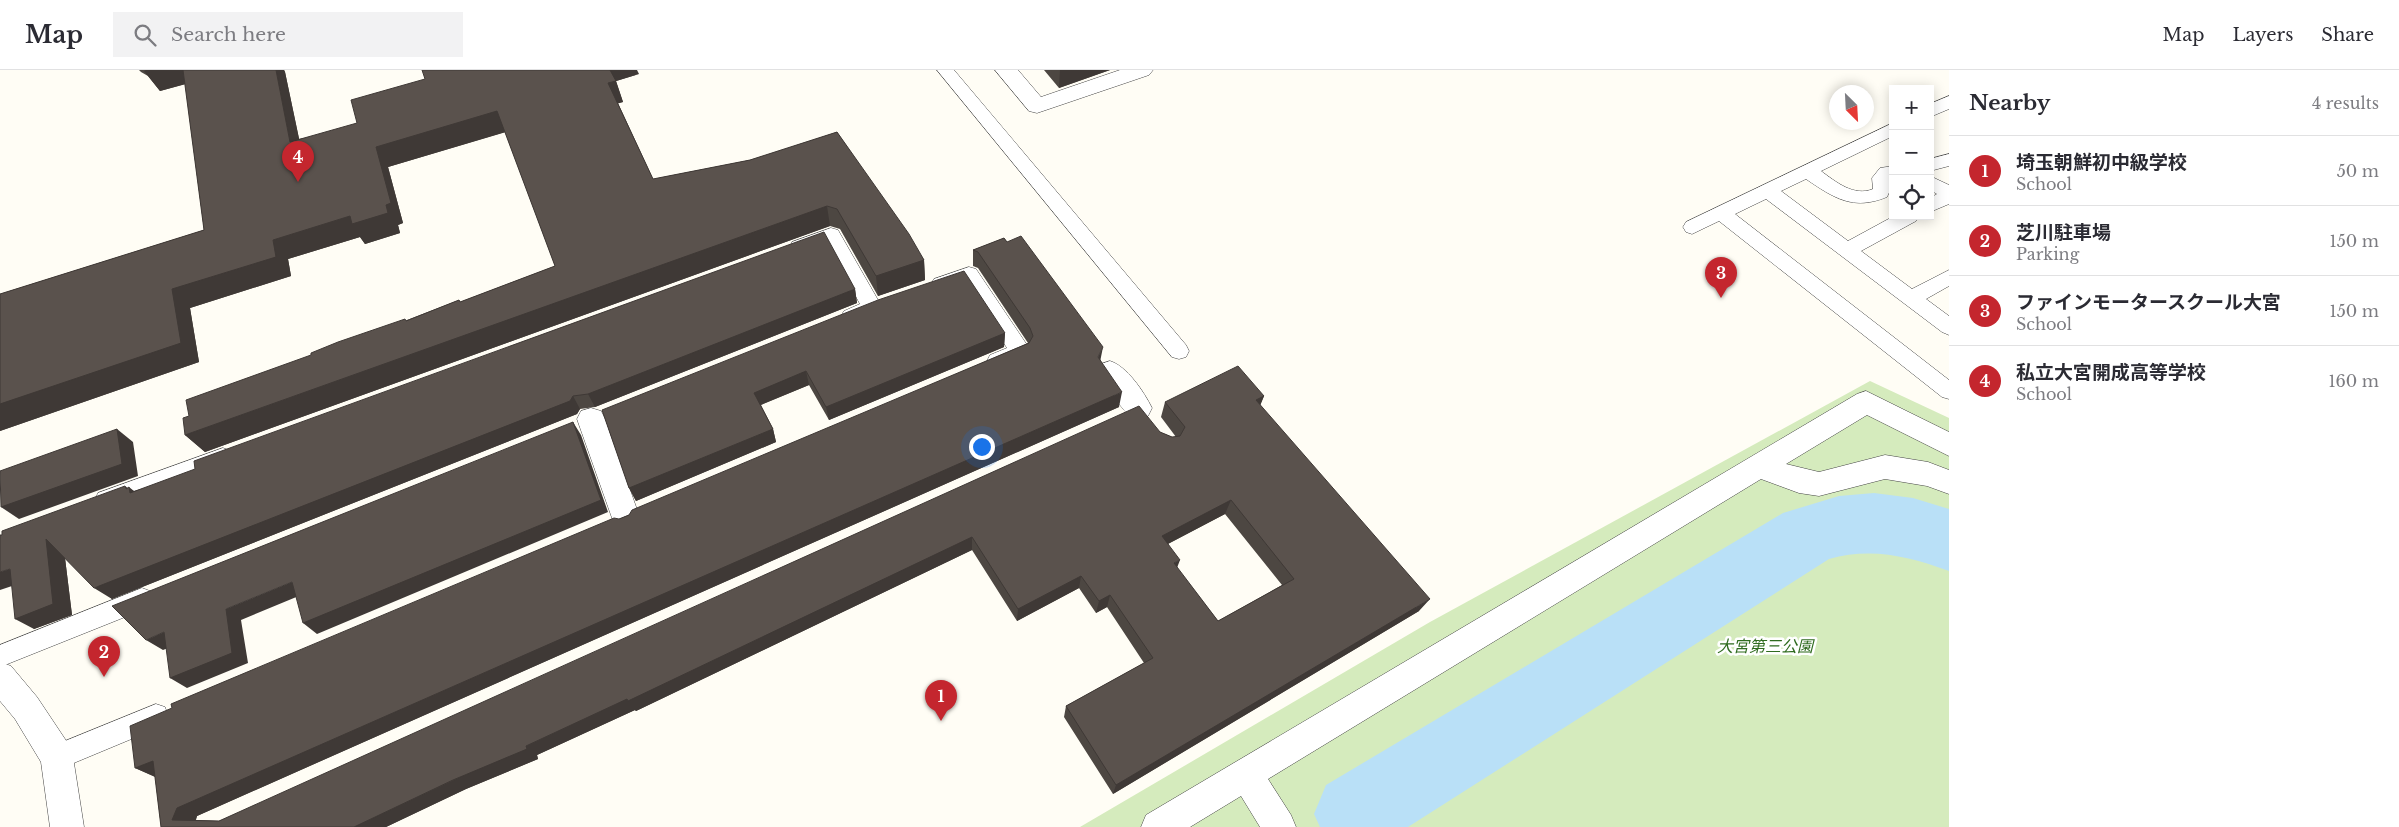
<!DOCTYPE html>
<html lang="en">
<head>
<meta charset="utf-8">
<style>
	:root { --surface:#fff; --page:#f2f2f3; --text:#2b2b33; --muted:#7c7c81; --line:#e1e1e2; --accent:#c4262e }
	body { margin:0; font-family:"Libre Baskerville","Noto Sans JP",serif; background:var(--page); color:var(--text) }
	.controls { position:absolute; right:15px; top:15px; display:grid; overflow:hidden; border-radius:0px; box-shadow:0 2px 12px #0003 }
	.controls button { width:45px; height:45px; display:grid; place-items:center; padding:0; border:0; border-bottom:1px solid var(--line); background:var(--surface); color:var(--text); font:25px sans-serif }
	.compass { position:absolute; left:1829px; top:15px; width:45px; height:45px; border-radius:50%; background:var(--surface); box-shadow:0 2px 12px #0003; rotate:156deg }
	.you { position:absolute; left:981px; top:376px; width:18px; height:18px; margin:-12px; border:4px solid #fff; border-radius:50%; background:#1a73e8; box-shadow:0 0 0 8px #1a73e833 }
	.badge { display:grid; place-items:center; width:32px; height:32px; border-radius:50%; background:var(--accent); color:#fff; font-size:16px; font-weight:700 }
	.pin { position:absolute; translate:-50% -41px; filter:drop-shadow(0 1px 2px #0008) }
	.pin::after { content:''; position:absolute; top:26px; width:18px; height:15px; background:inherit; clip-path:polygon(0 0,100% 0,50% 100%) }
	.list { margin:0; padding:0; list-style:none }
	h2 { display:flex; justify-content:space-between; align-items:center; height:65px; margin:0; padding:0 20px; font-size:21px }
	h2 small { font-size:16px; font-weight:400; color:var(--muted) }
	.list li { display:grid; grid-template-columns:32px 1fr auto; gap:15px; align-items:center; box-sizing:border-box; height:70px; padding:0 20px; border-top:1px solid var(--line) }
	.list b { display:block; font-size:19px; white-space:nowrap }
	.list p { margin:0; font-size:16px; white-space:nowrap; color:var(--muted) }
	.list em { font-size:16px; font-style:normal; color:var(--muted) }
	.icon { flex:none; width:28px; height:28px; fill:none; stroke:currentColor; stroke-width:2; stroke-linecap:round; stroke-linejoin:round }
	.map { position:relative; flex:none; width:1949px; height:757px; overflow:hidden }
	header { display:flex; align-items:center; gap:30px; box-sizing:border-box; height:70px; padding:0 25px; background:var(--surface); border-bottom:1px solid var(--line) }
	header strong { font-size:24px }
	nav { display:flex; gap:28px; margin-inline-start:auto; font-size:18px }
	.search { width:350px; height:45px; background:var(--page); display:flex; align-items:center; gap:12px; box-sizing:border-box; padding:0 18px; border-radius:0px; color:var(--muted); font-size:19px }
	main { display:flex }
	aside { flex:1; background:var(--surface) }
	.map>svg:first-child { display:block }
	.green { fill:#d5ebbd }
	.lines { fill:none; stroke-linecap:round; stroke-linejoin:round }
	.river { fill:#b9e0f7; fill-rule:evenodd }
	.service-casing { stroke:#444; stroke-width:1 }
	.pedestrian-casing { stroke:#444; stroke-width:1 }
	.minor-casing { stroke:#444; stroke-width:1 }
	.service { fill:#fff; fill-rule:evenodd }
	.pedestrian { fill:#fff; fill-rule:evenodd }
	.minor { fill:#fff; fill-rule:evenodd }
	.wall { fill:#4d4742; fill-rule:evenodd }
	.shaded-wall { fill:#3f3936 }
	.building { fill:#5a524d; stroke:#3f3936; fill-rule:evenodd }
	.labels { text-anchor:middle; stroke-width:5; stroke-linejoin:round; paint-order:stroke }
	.park-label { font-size:16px; font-style:italic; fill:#2f6b1f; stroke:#fff }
</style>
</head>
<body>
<header>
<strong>Map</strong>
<div class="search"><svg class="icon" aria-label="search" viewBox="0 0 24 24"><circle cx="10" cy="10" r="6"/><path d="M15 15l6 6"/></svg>Search here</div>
<nav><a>Map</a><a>Layers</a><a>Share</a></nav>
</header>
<main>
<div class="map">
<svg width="1949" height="757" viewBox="0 0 1949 757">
	<rect width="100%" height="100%" fill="#fffdf5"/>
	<path class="green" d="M1870,311L1949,348V757H1080L1430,552Z"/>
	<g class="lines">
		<path class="river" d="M1874,423L1913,428L1949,439V501C1909,486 1870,477 1829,489L1408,757H1320L1314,744L1326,715L1783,443L1839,426Z"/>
		<defs>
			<path id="service" d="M937,0H954L1186,275L1189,281L1186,287L1179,289L1172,287Z
				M1949,26V39L1930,47V34Z
				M1893,53V66L1821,101C1836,112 1854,127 1873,119L1872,108L1880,98L1893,96V108L1890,109L1892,116L1887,127C1853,141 1834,128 1806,109L1781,121L1848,171L1894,146H1919L1916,151L1861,181L1912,219L1949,200V216L1926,229L1949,246V265L1942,262L1766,129L1735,144L1949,310V329L1942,327L1719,151L1692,164L1686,162L1683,157L1686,152Z
				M1949,84V96L1930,101V89Z
				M1930,106L1949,115V134L1930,142V128L1937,124L1930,120Z
				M831,158L838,160L882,237C876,247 855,255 844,251L841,246L844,241L860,234L827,174L799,184L792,182L790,177L792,172Z
				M969,197L976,199L1027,275L1030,281L1027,287L997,299L990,297L987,291L990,285L1007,278L965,213L941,221L934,219L931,214L934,209Z
				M223,378L231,381L234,387L231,393L106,439L98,437L95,430L98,423Z
				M142,518L150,521L154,529L150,537L0,597V575Z
				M156,634L165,637L168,646L165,655L57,700L48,696L44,687L48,678Z"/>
			<path id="pedestrian" d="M1110,291C1127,296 1144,322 1152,338L1148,346C1142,348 1136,350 1130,346C1122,340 1102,310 1097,301L1101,294Z
				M1866,321L1949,362V386L1867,345L1786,394L1819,402L1885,385L1928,392L1949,400V424L1927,416L1885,409L1819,426L1799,423L1761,409L1268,709L1291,745L1296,757H1260L1241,726L1190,757H1141L1146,745L1857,324Z
				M591,338L601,341L605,349L640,448L636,457L626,461L616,457L612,448L577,349L581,341Z"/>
			<path id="minor" d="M995,0H1018L1041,27L1120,0H1153L1149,5L1037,43L1029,41Z
				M0,592L11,596L37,627L69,675L73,687L84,757H50L41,692L15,649L0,631Z"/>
		</defs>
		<use href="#service" class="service-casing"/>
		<use href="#pedestrian" class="pedestrian-casing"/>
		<use href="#minor" class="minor-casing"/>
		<use href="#service" class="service"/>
		<use href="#pedestrian" class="pedestrian"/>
		<use href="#minor" class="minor"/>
	</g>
	<path class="wall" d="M139,0H284L285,2L299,69L639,4L616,11L623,32L618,33L653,109L750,90L837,62L924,190L925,210L878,226L840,159L830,156L205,382L185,365L407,250L459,230L460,232L555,196L505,62L388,97L403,153L398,155L400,163L365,174L360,167L288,189L291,206L190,238L199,292L0,361V224L204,160L185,14L160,21L148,6L141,2Z
		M1044,0H1110L1059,18Z
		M1004,168L1101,291L1119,337L197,746L196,750L219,751L1160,362L1172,367H1176L1161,347L1165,332L1264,326L1260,335L1419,541L1113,724L1064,647L1066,636L1144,593L1107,537L1096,543L1079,518L1017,551L972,480L636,641L635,640L537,685L538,689L466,719L386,757H161L155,707L135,698L619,449L1028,273L978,198L973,196V180ZM1225,444L1282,515L1218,551L1177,498L1168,474Z
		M855,219L857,233L595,337L580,339L577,344L112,529L65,488L72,545L34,559L12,516L128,418L134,421Z
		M1005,263L1004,277L829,350L809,315L761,335L773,359L776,372L636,431L629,418L602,340Z"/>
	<path class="shaded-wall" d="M146,0H189L197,11L160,21L144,1Z
		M276,0H284L285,2L304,92L290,72Z
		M609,0H637L639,4L613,12Z
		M1060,0H1110L1059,18Z
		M616,11L623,32L616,34L608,13Z
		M497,41L506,62L388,97L403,153L398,155L400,163L365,174L360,167L288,189L291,206L190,238L199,292L0,361V334L172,219L273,170L386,135L376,77Z
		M827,136L830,156L205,382L185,365Z
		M924,190L925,210L878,226L876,206Z
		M855,219L857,233L595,337L588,324Z
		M1005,263L1004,277L829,350L826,337Z
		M1103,277L1100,292L1098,287Z
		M806,301L809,315L758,336L754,323Z
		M1122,322L1119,337L197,746L193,757L172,750L177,738Z
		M573,326L580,339L577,344L112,529L94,518Z
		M1264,326L1258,341L1256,330Z
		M573,352L581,365L608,442L317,564L303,553Z
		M117,359L133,372L138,406L19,449L1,437Z
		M773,359L776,372L636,431L629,418Z
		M125,416L129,419V417L145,430L130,423L126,419Z
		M1231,430L1225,444L1158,479L1162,466Z
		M972,467V480L636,641L635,640L537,685L538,689L466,719L386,757H354Z
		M46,469L64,480L72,545L34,559L15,549Z
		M1180,490L1175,503L1174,493Z
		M10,499L30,510L0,520V502Z
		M1081,506L1079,518L1017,551L1018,539Z
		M292,512L306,523L241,550L248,593L187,618L170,608L226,539Z
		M1110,525L1107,537L1096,543L1099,531Z
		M1430,529L1419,541L1113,724L1116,715Z
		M164,562L181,573L163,580L146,570Z
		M153,691L156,707L135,698Z"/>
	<path class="building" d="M183,0H276L290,72L357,53L351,30L425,9L422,0H610L616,11L608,13L653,109L750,90L837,62L909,164L924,190L876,206L837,139L827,136L185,365L183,348L189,346L186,330L311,285V283L338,272L405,249L406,251L459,230L460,232L555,196L497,41L376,77L391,133L386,135L388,143L352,154L350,146L273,170L276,187L172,219L181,273L0,334V224L204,160Z
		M824,162L855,219L588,324L573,326L570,331L94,518L46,469L53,534L15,549L10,499L0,502V465H2V461L125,416L126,419L129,417L130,423L195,399L194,391Z
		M1021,166L1103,277L1098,287L1122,322L177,738L172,750L219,751L1139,336L1160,362L1172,367L1180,366L1185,357L1165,332L1238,296L1264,326L1256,330L1430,529L1116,715L1066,636L1153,588L1110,525L1099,531L1081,506L1018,539L972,467L628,631L627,629L526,676L527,679L453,710L354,757H161L153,691L135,698L130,656L172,638L171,634L614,448L619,449L629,445L632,440L1029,273L1033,266L1030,258L978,182L973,180L1004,168L1007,172ZM1231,430L1294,509L1218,551L1174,493L1180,490L1162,466Z
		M964,201L1005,263L826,337L806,301L754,323L773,359L629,418L602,340L878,230Z
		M573,352L601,430L303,553L292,512L226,539L232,583L170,608L164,562L146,570L112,536Z
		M117,359L122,394L1,437L0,401Z"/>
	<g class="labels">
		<g class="park-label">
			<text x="1765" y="582">大宮第三公園</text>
		</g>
	</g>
</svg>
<div class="controls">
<button>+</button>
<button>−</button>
<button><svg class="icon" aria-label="locate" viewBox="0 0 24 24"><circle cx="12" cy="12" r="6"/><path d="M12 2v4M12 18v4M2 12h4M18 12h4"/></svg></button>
</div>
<svg class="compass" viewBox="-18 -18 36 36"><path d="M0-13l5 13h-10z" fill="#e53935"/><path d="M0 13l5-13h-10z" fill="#7c7c81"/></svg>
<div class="you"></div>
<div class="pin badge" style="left:941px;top:651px">1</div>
<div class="pin badge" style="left:104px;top:607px">2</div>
<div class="pin badge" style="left:1721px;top:228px">3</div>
<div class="pin badge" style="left:298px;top:112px">4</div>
</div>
<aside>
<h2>Nearby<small>4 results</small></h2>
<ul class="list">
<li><span class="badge">1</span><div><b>埼玉朝鮮初中級学校</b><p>School</p></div><em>50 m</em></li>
<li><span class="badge">2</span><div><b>芝川駐車場</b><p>Parking</p></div><em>150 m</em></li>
<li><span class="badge">3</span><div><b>ファインモータースクール大宮</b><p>School</p></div><em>150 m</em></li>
<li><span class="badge">4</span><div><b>私立大宮開成高等学校</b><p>School</p></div><em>160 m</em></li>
</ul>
</aside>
</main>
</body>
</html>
